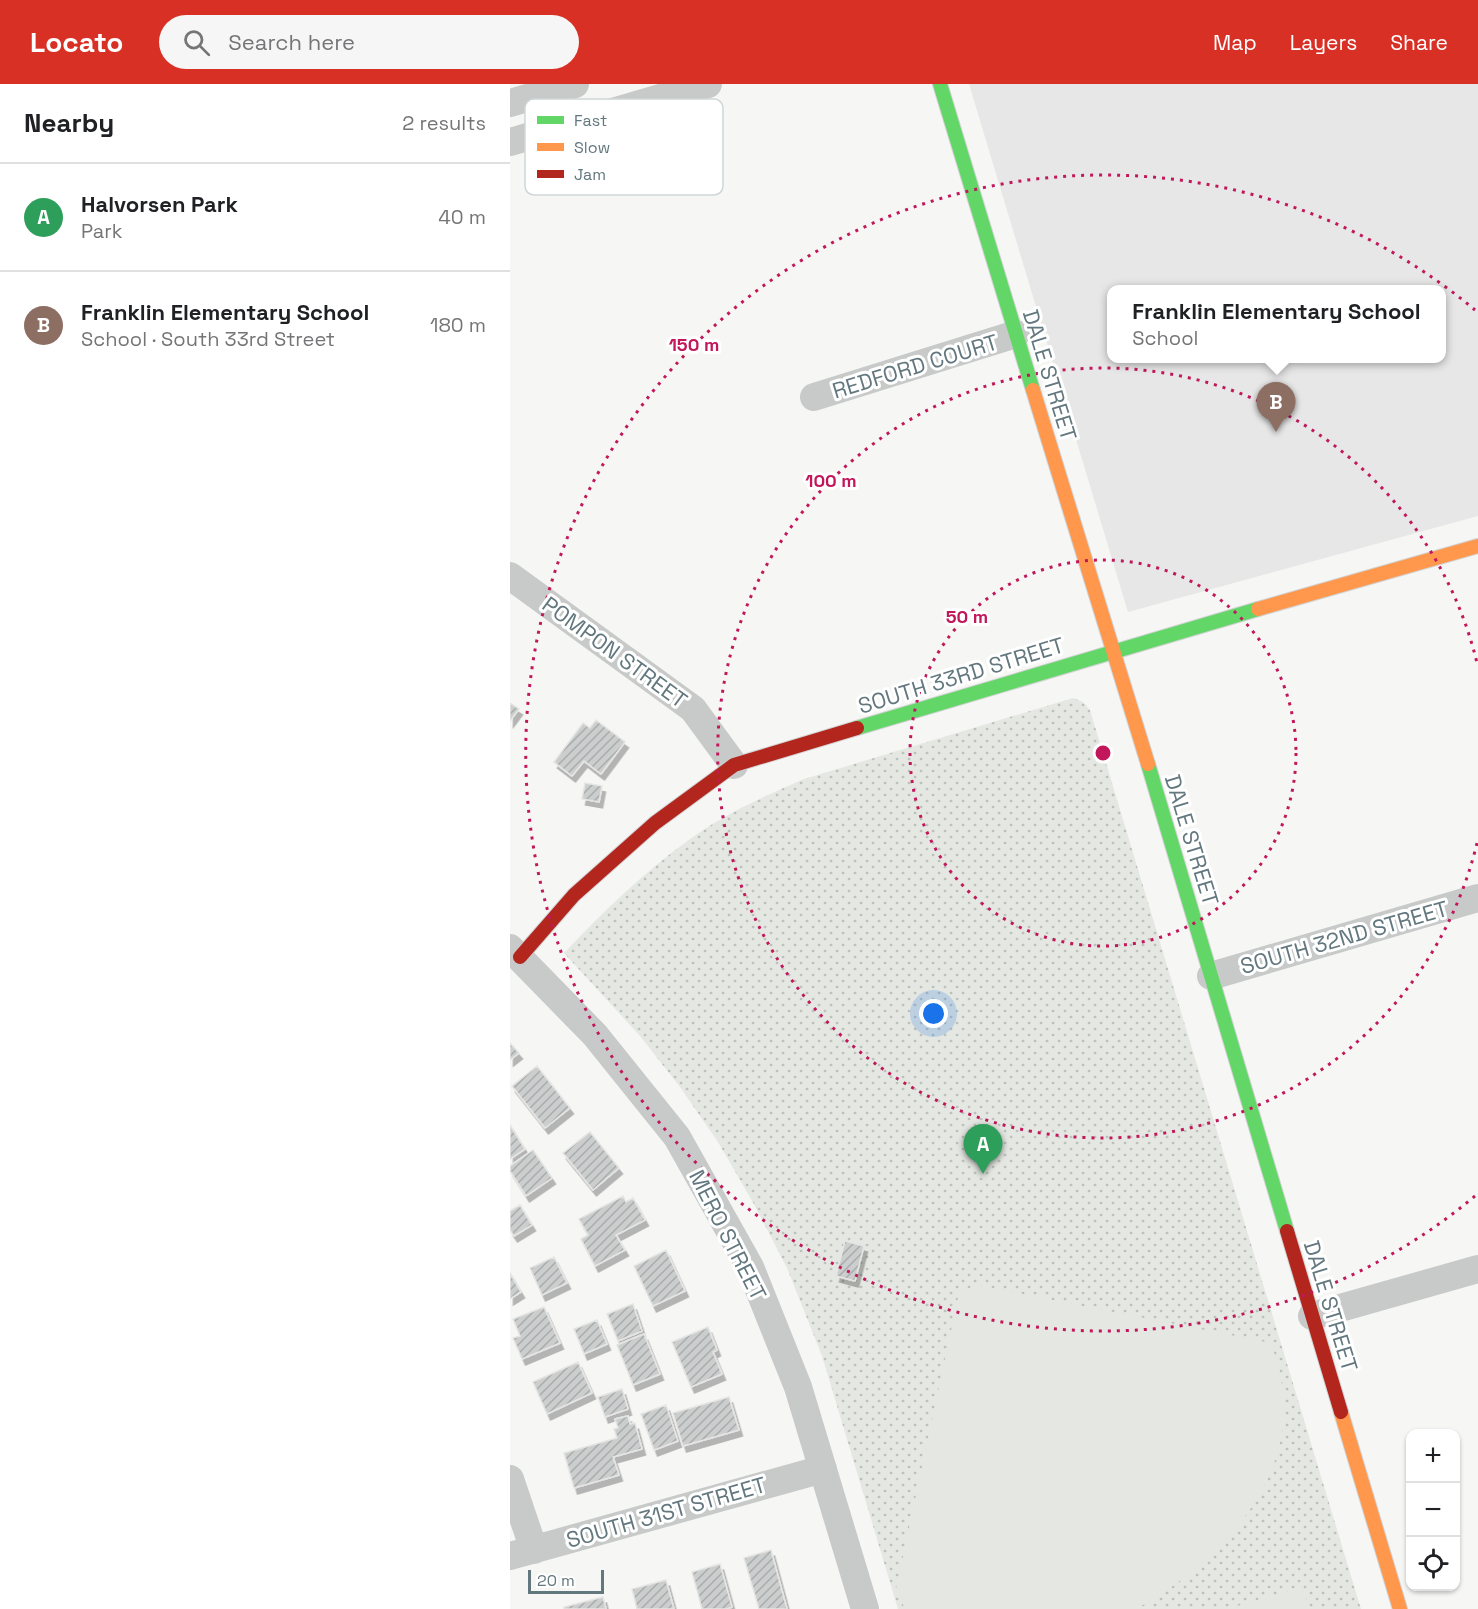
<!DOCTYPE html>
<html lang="en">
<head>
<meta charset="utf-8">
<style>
	:root { --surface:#fff; --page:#f6f6f6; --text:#202124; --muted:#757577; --line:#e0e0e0; --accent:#d93025 }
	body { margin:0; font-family:"Space Grotesk",sans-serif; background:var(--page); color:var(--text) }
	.controls { position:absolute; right:18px; bottom:18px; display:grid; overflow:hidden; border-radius:12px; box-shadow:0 2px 4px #0004 }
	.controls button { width:54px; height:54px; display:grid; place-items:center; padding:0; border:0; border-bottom:2px solid var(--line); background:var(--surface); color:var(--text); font:30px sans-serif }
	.scale { position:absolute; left:18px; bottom:15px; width:76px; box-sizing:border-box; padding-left:6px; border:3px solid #62777e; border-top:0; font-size:16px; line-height:21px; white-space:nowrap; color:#62777e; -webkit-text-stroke:4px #fff; paint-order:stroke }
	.you { position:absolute; left:424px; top:930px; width:21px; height:21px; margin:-15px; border:4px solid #fff; border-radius:50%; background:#1a73e8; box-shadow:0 0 0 9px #1a73e833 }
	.badge { display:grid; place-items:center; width:39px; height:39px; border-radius:50%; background:var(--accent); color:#fff; font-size:20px; font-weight:700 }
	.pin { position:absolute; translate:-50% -50px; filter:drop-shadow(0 2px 3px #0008) }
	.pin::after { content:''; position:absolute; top:32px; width:21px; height:18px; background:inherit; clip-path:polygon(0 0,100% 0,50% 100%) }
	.popup { position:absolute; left:597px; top:201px; width:339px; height:78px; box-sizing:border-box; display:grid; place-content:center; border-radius:12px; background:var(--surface); filter:drop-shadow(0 2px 4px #0005); font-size:20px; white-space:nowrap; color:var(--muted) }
	.popup b { font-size:22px; color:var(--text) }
	.popup::after { content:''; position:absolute; left:50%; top:100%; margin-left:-12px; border:12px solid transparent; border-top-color:var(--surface) }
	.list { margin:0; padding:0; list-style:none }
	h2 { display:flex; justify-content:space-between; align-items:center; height:78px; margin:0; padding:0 24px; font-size:26px }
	h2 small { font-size:20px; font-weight:400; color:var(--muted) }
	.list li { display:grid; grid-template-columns:39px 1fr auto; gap:18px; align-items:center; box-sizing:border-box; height:108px; padding:0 24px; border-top:2px solid var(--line) }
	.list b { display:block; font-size:22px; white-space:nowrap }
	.list p { margin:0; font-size:20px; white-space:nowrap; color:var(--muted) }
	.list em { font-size:20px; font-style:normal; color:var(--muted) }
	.icon { flex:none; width:33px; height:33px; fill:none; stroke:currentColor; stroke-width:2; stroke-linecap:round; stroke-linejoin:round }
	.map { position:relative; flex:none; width:968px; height:1525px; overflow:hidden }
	header { display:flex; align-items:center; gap:36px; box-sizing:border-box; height:84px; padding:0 30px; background:var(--accent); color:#fff }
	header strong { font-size:28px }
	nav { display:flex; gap:33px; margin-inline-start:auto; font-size:21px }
	.search { width:420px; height:54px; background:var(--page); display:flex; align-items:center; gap:15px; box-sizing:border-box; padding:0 21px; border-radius:33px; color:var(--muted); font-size:22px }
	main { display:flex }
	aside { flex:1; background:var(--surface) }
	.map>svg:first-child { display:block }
	.built { fill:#e6e7e6; fill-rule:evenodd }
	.grass { fill:url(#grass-dots) }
	.garden { fill:#e5e8e2 }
	.building { fill:url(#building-hatch); stroke:#e5e5e4; stroke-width:1.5; filter:url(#shadow) }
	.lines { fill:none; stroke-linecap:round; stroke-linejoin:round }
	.fast-casing { stroke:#d1d3d3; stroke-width:16 }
	.slow-casing { stroke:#d1d3d3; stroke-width:16 }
	.jam-casing { stroke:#d1d3d3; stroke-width:16 }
	.street { stroke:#c8caca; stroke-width:28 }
	.fast { stroke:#63d668; stroke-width:14 }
	.slow { stroke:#ff974d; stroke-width:14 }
	.jam { stroke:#b3261e; stroke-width:14 }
	.ring { fill:none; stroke:#c2185b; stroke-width:3; stroke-dasharray:3 6 }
	.labels { text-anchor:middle; stroke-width:6; stroke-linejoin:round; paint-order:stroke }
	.street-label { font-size:22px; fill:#62777e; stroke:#fff }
	.key { fill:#fff; stroke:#d0d6d8; stroke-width:1.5 }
	.key-label { font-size:16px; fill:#62777e }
	.centre { fill:#c2185b; stroke:#fff; stroke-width:3 }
	.ring-label { font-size:18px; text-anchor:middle; font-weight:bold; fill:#c2185b; stroke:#fff; stroke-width:6; stroke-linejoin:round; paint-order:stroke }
</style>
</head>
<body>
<header>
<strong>Locato</strong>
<div class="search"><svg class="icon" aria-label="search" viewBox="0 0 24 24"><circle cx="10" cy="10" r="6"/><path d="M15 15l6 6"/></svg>Search here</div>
<nav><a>Map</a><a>Layers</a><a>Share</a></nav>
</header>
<main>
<aside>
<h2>Nearby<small>2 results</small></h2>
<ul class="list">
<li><span class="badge" style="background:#2e9e5b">A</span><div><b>Halvorsen Park</b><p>Park</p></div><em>40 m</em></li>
<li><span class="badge" style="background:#8d6e63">B</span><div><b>Franklin Elementary School</b><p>School · South 33rd Street</p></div><em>180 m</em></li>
</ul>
</aside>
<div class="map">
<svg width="968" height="1525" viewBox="0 0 968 1525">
	<defs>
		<pattern id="grass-dots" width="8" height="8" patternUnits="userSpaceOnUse" patternTransform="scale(1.5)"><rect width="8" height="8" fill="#e5e8e2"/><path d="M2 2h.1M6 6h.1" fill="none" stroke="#bdc1bc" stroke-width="1.8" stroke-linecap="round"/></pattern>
		<pattern id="building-hatch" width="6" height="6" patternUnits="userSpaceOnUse" patternTransform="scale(1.5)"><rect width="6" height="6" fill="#cccece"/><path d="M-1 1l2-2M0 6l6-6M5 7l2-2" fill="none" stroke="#a9acac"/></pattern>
		<filter id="shadow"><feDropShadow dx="3.5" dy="6" stdDeviation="0" flood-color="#0004"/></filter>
	</defs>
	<rect width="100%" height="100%" fill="#f6f6f5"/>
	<path class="built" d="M459,0H968V432L618,528ZM601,206H931V274H601Z"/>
	<path class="grass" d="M563,614L573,618L580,626L851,1525H388L312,1272L277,1184L245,1122L208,1058L170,1003L130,952L54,869C93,828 134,788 180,755C215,730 254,712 294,695Z"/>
	<path class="garden" d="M466,1201L761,1259C768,1280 774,1301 774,1322C775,1411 699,1485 626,1525H395L386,1505L449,1209Z
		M793,1504L799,1525H717L757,1513Z"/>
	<path class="building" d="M0,619L9,625L0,637Z
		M86,636L115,658L91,690L74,677L62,692L44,678L73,639L80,644Z
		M75,699L92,702L89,718L72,715Z
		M0,959L9,969L0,976Z
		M27,982L60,1024L35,1044L2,1002Z
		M0,1041L15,1065L0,1075Z
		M80,1048L109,1084L83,1106L53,1069Z
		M23,1066L42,1094L16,1112L0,1087V1082Z
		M113,1112L116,1118L123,1114L135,1136L106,1151L115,1166L85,1182L71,1155L78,1151L69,1135Z
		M10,1121L22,1141L4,1152L0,1146V1127Z
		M335,1157L354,1162L345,1197L326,1192Z
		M156,1166L175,1207L143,1222L124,1182Z
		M44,1173L57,1199L32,1211L20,1184Z
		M0,1189L11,1208L0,1215Z
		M123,1220L132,1247L108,1257L97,1230Z
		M34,1223L50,1259L12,1275L3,1254L10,1252L3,1235Z
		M87,1236L97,1260L74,1270L64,1245Z
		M198,1243L207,1266L203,1268L212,1290L181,1303L162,1258Z
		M134,1250L150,1290L123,1301L107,1261Z
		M68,1278L82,1309L37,1330L23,1298Z
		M112,1305L118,1325L95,1333L88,1313Z
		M219,1313L229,1346L173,1362L163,1329Z
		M156,1321L168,1357L144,1366L131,1330Z
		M118,1332L120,1340L125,1339L132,1365L103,1373L109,1391L64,1404L54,1369L107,1354L104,1345L108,1344L105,1335Z
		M261,1466L277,1525H249L234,1474Z
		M210,1480L222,1523L217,1525H192L182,1488Z
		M156,1496L164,1525H127L122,1505Z
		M93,1513L96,1525H54V1523Z"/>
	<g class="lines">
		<defs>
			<path id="fast" d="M430,0L523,306
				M347,644L748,525
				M638,680L777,1147"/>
			<path id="slow" d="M523,306L638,680
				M748,525L968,462
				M831,1328L890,1525"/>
			<path id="jam" d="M10,873L64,811L145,739L224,681L347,644
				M777,1147L831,1328"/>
		</defs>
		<use href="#fast" class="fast-casing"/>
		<use href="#slow" class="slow-casing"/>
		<use href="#jam" class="jam-casing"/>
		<path class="street" d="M0,19L65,0
			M0,58L198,0
			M304,313L506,250
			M0,492L183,625L224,681
			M0,864L85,951L167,1053L240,1183L288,1303L355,1525
			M701,892L968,814
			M802,1232L968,1185
			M0,1395L24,1466
			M0,1472L313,1385"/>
		<use href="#fast" class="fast"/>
		<use href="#slow" class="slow"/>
		<use href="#jam" class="jam"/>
	</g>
	<g class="ring">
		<circle cx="593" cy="669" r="193"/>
		<path d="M967 759A385 385 0 1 1 967 579"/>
		<path d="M965 1112A578 578 0 1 1 965 226"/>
	</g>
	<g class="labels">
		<g class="street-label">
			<text transform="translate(405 282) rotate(-17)" y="8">REDFORD COURT</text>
			<text transform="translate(540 291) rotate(73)" y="8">DALE STREET</text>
			<text transform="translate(105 568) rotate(36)" y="8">POMPON STREET</text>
			<text transform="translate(451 591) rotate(-17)" y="8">SOUTH 33RD STREET</text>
			<text transform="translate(682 756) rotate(73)" y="8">DALE STREET</text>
			<text transform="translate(834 853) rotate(-16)" y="8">SOUTH 32ND STREET</text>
			<text transform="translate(218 1151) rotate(63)" y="8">MERO STREET</text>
			<text transform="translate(821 1222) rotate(73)" y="8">DALE STREET</text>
			<text transform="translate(156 1428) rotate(-16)" y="8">SOUTH 31ST STREET</text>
		</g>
	</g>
	<rect x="15" y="15" width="198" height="96" rx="9" class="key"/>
	<rect x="27" y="32" width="27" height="8" fill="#63d668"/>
	<rect x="27" y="59" width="27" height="8" fill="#ff974d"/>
	<rect x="27" y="86" width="27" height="8" fill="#b3261e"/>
	<g class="key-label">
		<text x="64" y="42">Fast</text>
		<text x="64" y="69">Slow</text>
		<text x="64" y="96">Jam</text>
	</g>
	<circle cx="593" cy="669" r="9" class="centre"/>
	<g class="ring-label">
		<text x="184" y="267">150 m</text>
		<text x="321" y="403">100 m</text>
		<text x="457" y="539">50 m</text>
	</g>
</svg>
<div class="controls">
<button>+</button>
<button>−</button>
<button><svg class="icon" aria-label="locate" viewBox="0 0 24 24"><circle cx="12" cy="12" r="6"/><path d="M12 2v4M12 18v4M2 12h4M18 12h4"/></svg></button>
</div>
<div class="scale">20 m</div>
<div class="you"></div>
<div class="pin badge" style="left:473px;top:1090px;background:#2e9e5b">A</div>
<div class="pin badge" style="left:766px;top:348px;background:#8d6e63">B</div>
<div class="popup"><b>Franklin Elementary School</b>School</div>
</div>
</main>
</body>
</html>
